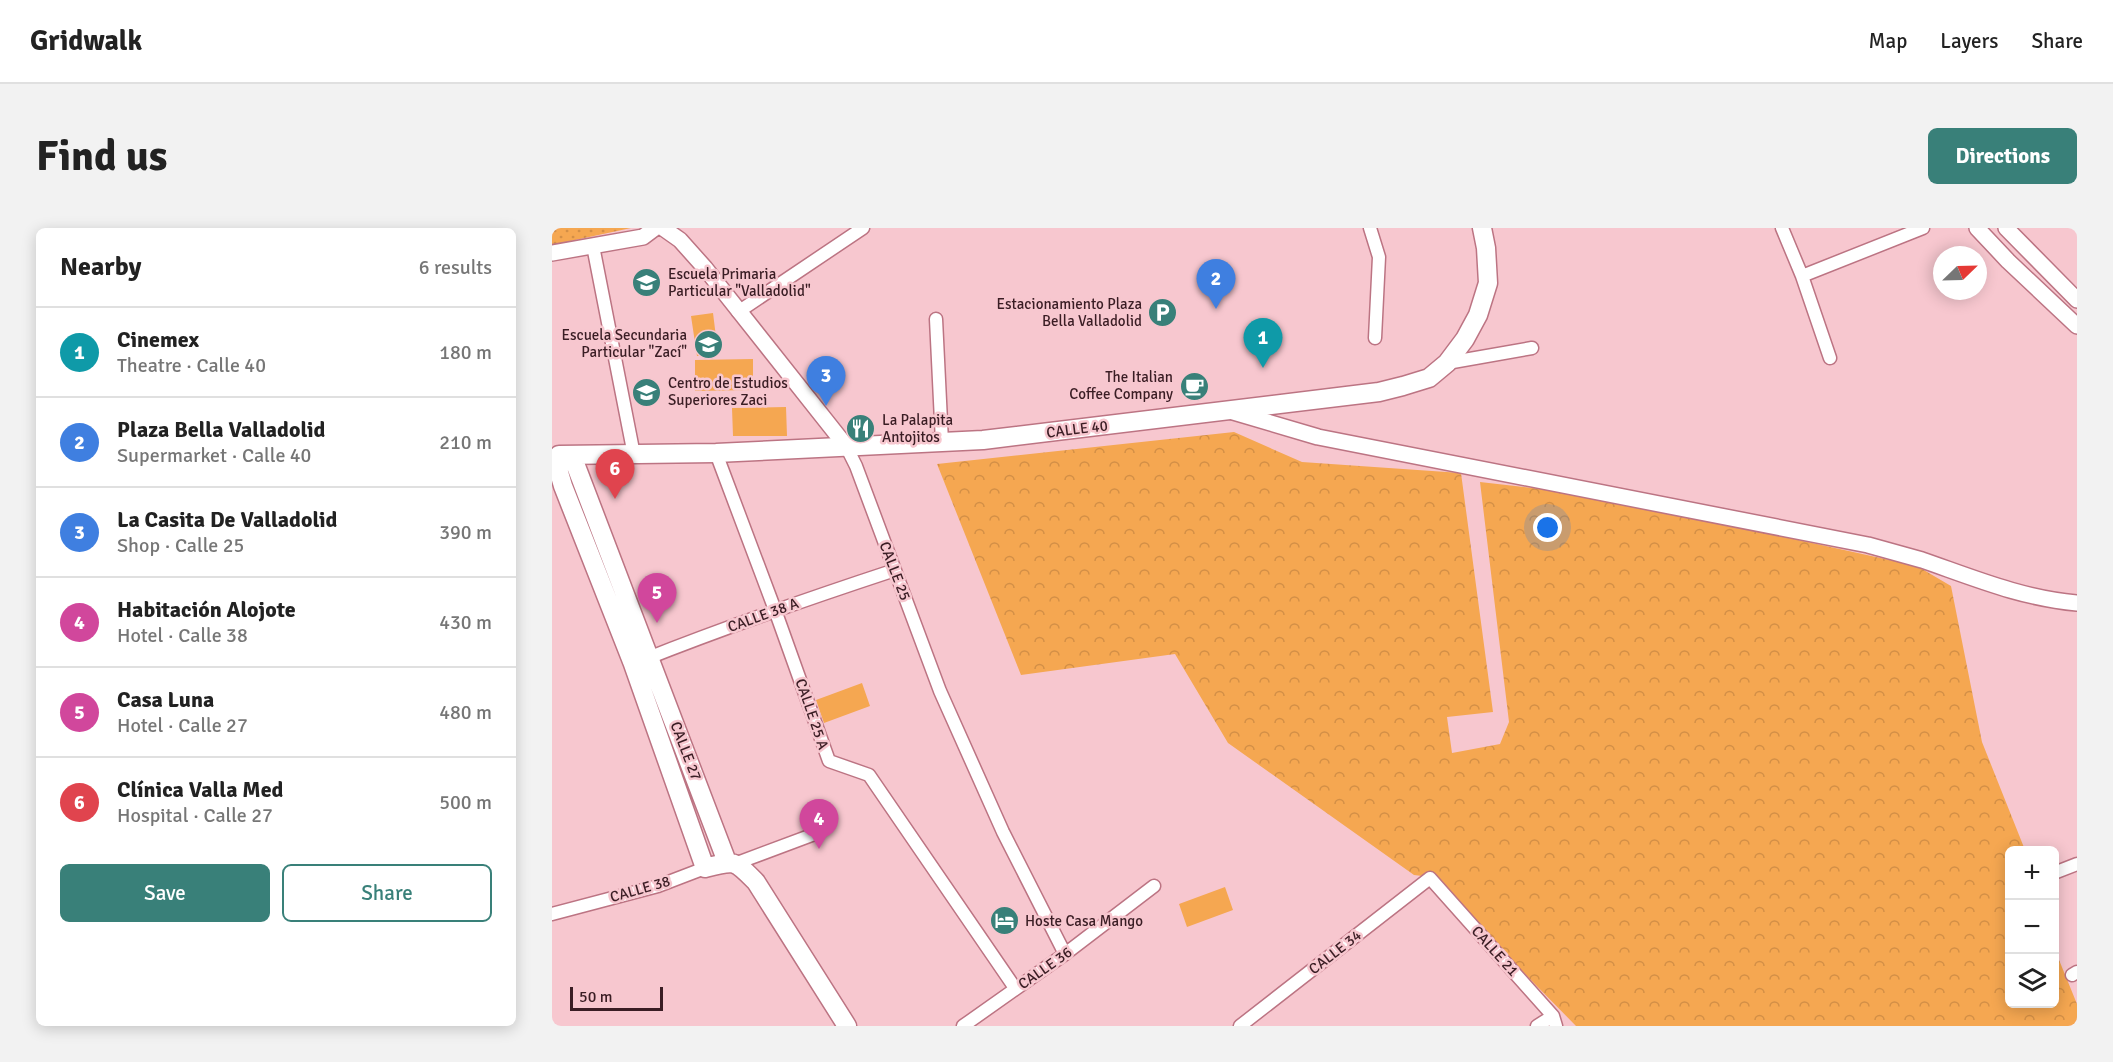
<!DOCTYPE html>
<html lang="en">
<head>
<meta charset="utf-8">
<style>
	:root { --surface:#fff; --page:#f2f2f2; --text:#222; --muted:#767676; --line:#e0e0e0; --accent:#398079 }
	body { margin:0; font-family:Signika,sans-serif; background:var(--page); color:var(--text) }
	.controls { position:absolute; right:18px; bottom:18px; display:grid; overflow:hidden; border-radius:9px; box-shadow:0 3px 15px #0003 }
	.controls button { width:54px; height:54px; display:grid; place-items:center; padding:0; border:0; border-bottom:2px solid var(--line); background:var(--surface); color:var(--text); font:30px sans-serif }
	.compass { position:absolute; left:1381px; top:18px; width:54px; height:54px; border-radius:50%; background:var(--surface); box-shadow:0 3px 15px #0003; rotate:67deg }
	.scale { position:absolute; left:18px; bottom:15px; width:93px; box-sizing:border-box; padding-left:6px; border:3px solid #3a1d24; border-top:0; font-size:16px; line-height:21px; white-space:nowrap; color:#3a1d24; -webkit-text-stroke:4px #f7c7cf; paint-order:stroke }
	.you { position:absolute; left:996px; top:300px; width:21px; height:21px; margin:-15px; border:4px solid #fff; border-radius:50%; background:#1a73e8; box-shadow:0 0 0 9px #1a73e833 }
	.badge { display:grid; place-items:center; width:39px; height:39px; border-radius:50%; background:var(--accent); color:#fff; font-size:20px; font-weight:700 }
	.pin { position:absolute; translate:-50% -50px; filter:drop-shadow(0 2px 3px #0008) }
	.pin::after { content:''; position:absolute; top:32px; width:21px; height:18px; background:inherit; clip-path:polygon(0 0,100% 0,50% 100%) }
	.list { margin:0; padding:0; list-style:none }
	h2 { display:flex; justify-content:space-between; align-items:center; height:78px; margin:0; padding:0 24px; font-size:26px }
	h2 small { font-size:20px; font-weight:400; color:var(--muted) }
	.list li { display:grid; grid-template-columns:39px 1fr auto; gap:18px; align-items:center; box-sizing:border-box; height:90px; padding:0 24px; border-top:2px solid var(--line) }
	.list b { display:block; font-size:22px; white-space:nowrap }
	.list p { margin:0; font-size:20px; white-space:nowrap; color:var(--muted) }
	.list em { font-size:20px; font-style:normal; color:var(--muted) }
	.actions { display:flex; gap:12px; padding:18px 24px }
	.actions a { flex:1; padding:14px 0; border:2px solid var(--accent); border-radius:9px; text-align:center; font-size:21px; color:var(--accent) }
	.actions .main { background:var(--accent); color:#fff }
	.icon { flex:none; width:33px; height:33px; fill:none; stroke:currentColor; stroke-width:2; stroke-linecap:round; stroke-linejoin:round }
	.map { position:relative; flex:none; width:1525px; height:798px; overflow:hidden; border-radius:9px }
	header { display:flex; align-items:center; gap:36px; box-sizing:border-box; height:84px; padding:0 30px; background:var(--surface); border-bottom:2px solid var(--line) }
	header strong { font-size:28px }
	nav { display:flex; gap:33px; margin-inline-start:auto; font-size:21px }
	.intro { display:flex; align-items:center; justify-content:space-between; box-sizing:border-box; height:144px; padding:0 36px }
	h1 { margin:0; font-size:42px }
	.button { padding:15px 27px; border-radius:9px; background:var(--accent); color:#fff; font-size:21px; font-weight:700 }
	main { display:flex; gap:36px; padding:0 36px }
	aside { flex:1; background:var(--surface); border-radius:9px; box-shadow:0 3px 15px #0003 }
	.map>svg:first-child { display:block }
	.grass { fill:url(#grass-dots) }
	.forest { fill:url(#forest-crowns) }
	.pitch { fill:#f5a751 }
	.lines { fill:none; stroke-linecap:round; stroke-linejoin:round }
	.minor-casing { stroke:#bc7483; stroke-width:15 }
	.tertiary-casing { stroke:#bc7483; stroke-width:18 }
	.secondary-casing { stroke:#bc7483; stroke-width:21 }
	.minor { stroke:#fff; stroke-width:12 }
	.tertiary { stroke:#fff; stroke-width:15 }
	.secondary { stroke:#fff; stroke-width:18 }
	.labels { text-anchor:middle; stroke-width:5; stroke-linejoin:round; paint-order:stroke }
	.poi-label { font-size:15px; fill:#3a1d24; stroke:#f7c7cf; text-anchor:start }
	.street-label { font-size:15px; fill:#3a1d24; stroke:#f7c7cf }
</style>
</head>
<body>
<header>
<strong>Gridwalk</strong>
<nav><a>Map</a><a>Layers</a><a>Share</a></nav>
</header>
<div class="intro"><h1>Find us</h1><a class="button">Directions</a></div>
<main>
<aside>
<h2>Nearby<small>6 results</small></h2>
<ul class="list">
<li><span class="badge" style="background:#0f9aa8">1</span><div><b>Cinemex</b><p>Theatre · Calle 40</p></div><em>180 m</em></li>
<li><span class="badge" style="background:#3f7fe0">2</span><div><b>Plaza Bella Valladolid</b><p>Supermarket · Calle 40</p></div><em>210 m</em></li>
<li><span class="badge" style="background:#3f7fe0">3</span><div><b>La Casita De Valladolid</b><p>Shop · Calle 25</p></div><em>390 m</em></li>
<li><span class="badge" style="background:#d1479c">4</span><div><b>Habitación Alojote</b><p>Hotel · Calle 38</p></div><em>430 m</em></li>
<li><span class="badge" style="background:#d1479c">5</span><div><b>Casa Luna</b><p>Hotel · Calle 27</p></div><em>480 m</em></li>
<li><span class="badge" style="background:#e0444e">6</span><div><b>Clínica Valla Med</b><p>Hospital · Calle 27</p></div><em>500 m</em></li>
</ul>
<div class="actions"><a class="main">Save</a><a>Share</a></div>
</aside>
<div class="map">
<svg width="1525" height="798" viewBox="0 0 1525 798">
	<defs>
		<pattern id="grass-dots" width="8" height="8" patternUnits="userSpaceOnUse" patternTransform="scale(1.5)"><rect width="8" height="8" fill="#f5a751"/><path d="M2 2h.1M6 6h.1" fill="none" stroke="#d38f46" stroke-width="1.8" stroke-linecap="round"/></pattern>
		<pattern id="forest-crowns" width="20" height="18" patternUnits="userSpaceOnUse" patternTransform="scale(1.5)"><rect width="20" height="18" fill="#f5a751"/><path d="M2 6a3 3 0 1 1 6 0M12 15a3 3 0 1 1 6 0" fill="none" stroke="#d38f46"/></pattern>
	</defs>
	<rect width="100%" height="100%" fill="#f7c7cf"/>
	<path class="grass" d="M0,0H79L0,17Z"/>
	<path class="forest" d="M682,204L750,234L909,245L941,484L895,489L900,525L948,516L957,494L928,254L1041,267L1365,338L1399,358L1430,514L1473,622H1458V776H1502L1503,722L1525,776V798H1024L878,649L862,647L676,515L623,426L469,447L385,236Z"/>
	<path class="pitch" d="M161,85L166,125L145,128L139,88Z
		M201,131V162L143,163V132Z
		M234,179L235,208H181L180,180Z
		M310,455L318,478L272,495L264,472Z
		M673,659L681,682L635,699L627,676Z"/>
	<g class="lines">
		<defs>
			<path id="minor" d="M818,0L827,29L823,110
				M1230,0L1250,48L1278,130
				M41,18L82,227
				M1250,48L1371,0
				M186,84L311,0
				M384,91L390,214
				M895,135L980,120
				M294,218L304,238L388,463L451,604L513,726
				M164,225L223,382L277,533L317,547L463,760
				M91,432C174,399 258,370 343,342
				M185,635L260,607
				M1502,645L1525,636
				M0,686L106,658L153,640
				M1520,747L1525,744
				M411,798L513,726L602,658
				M688,798L878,650L1001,788L1004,798
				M985,798L1001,788"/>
			<path id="tertiary" d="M111,0L128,12L153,40L294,218
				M1425,0L1456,33L1525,98
				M1454,0L1525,72
				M0,25L91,9L103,0
				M678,183L766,209L1316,317C1334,322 1352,327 1370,332C1422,350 1469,370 1525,375"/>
			<path id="secondary" d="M7,227L164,225L431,212L827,164L851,158L877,150L895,135L913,111L926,87L936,55L934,20L930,0
				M175,634L24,238L17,231L7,227L6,241L11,258L81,436L153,640C184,632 182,632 204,654L295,798"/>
		</defs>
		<use href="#minor" class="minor-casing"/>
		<use href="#tertiary" class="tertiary-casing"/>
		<use href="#secondary" class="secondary-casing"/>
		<use href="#minor" class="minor"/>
		<use href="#tertiary" class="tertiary"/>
		<use href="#secondary" class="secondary"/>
	</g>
	<defs>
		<symbol id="school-disc" viewBox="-11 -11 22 22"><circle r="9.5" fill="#398079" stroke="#f7c7cf"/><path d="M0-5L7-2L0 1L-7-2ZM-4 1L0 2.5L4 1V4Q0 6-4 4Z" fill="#fff"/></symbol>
		<symbol id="parking-disc" viewBox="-11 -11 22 22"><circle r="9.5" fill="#398079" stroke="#f7c7cf"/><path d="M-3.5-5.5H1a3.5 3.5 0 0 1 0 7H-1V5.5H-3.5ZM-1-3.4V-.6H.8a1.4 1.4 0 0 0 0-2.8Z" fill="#fff"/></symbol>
		<symbol id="cafe-disc" viewBox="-11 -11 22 22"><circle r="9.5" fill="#398079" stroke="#f7c7cf"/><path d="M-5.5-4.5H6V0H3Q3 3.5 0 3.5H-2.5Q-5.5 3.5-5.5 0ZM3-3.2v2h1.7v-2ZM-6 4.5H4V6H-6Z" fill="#fff"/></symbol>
		<symbol id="university-disc" viewBox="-11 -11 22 22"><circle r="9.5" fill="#398079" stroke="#f7c7cf"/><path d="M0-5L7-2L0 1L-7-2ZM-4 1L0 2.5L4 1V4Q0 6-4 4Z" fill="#fff"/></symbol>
		<symbol id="restaurant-disc" viewBox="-11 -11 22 22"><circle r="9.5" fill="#398079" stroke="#f7c7cf"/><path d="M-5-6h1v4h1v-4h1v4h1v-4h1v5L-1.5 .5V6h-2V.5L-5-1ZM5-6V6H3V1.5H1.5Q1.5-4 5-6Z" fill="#fff"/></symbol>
		<symbol id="hotel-disc" viewBox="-11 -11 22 22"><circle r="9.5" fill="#398079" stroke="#f7c7cf"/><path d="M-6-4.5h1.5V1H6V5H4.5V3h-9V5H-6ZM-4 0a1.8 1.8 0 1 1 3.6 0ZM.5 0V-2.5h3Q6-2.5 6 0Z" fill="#fff"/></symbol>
	</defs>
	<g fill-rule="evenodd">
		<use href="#school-disc" x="78" y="38" width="33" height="33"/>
		<use href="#parking-disc" x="594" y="68" width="33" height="33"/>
		<use href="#school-disc" x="140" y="100" width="33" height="33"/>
		<use href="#cafe-disc" x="626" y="142" width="33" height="33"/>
		<use href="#university-disc" x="78" y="148" width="33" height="33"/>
		<use href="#restaurant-disc" x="292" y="184" width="33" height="33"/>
		<use href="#hotel-disc" x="436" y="676" width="33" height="33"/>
	</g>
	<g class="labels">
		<g class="poi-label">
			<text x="116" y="51">Escuela Primaria<tspan x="116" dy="17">Particular "Valladolid"</tspan></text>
			<text x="590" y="81" text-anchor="end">Estacionamiento Plaza<tspan x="590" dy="17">Bella Valladolid</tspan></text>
			<text x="135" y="112" text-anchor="end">Escuela Secundaria<tspan x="135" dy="17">Particular "Zací"</tspan></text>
			<text x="621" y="154" text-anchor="end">The Italian<tspan x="621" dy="17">Coffee Company</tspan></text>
			<text x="116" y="160">Centro de Estudios<tspan x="116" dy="17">Superiores Zaci</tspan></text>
			<text x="330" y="197">La Palapita<tspan x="330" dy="17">Antojitos</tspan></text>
			<text x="473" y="698">Hoste Casa Mango</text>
		</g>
		<g class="street-label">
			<text transform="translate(525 201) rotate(-7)" y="5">CALLE 40</text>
			<text transform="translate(343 343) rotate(69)" y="5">CALLE 25</text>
			<text transform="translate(211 387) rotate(-20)" y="5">CALLE 38 A</text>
			<text transform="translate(260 486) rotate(71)" y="5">CALLE 25 A</text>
			<text transform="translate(134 523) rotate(69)" y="5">CALLE 27</text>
			<text transform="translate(88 661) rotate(-16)" y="5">CALLE 38</text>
			<text transform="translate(943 723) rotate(48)" y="5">CALLE 21</text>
			<text transform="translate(783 724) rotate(-38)" y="5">CALLE 34</text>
			<text transform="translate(493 740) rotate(-35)" y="5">CALLE 36</text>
		</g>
	</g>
</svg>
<div class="controls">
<button>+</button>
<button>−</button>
<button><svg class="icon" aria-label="layers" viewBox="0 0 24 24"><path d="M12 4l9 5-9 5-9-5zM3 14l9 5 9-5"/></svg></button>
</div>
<svg class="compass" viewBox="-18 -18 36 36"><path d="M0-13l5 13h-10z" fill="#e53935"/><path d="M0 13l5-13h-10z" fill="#767676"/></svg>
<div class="scale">50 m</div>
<div class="you"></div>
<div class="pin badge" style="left:711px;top:140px;background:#0f9aa8">1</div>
<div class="pin badge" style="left:664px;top:81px;background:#3f7fe0">2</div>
<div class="pin badge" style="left:274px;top:178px;background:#3f7fe0">3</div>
<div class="pin badge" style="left:267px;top:621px;background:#d1479c">4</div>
<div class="pin badge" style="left:105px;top:395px;background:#d1479c">5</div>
<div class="pin badge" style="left:63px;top:271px;background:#e0444e">6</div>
</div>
</main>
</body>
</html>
